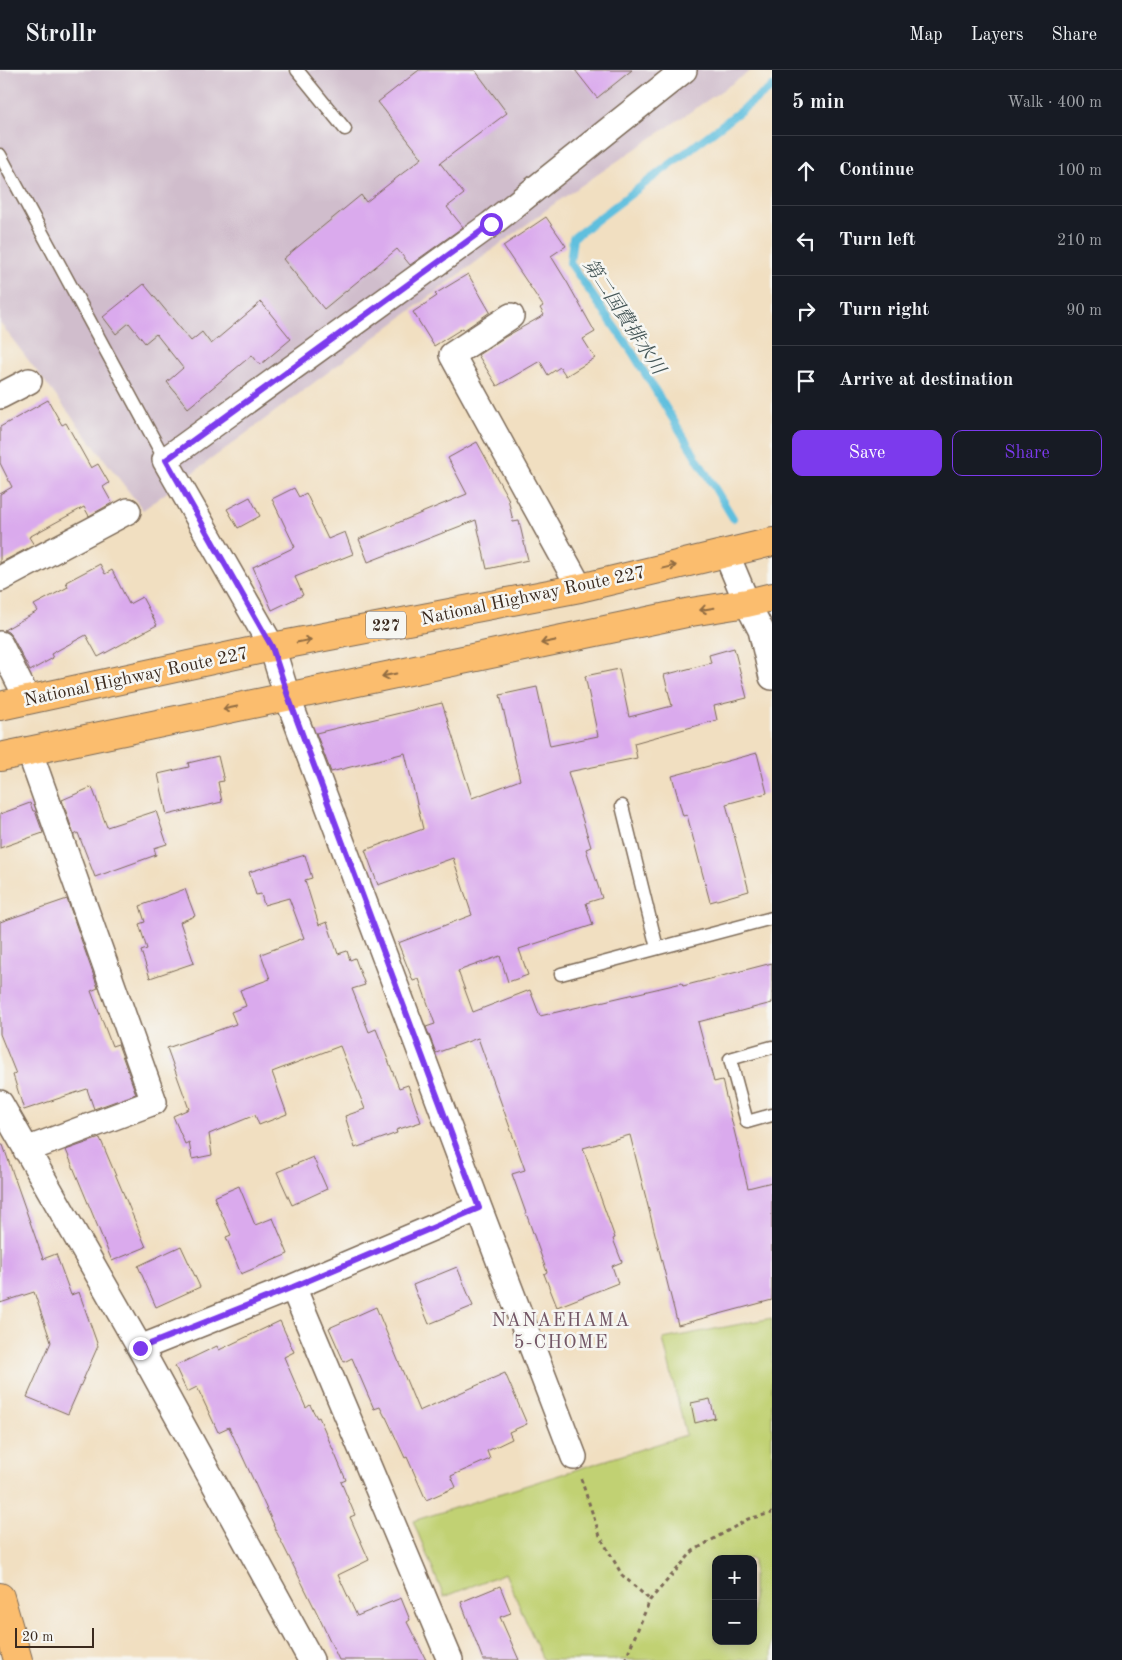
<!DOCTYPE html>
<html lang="en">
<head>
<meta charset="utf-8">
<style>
	:root { --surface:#171b24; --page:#242831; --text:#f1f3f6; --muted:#9ea1a6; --line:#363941; --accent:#7c3aed }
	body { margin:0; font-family:"Old Standard TT","Noto Serif JP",serif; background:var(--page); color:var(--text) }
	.controls { position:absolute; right:15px; bottom:15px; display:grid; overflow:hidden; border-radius:10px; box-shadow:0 2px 12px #0003 }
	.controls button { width:45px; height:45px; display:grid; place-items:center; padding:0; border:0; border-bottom:1px solid var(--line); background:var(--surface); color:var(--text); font:25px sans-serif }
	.scale { position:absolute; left:15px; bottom:12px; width:79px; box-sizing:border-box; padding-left:5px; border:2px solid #3b2a1e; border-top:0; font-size:14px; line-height:18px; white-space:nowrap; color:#3b2a1e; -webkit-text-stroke:4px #f6f6f2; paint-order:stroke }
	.stop { position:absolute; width:15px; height:15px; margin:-11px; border:4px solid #7c3aed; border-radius:50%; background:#fff }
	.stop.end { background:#7c3aed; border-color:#fff; box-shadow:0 1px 5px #0008 }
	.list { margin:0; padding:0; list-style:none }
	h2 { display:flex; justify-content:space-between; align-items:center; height:65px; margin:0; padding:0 20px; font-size:21px }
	h2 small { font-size:16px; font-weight:400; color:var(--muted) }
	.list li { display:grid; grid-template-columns:32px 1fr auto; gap:15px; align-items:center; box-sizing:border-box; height:70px; padding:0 20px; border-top:1px solid var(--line) }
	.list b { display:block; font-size:19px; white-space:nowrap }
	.list em { font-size:16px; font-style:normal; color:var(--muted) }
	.actions { display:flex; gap:10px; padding:15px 20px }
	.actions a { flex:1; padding:11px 0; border:1px solid var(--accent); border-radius:10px; text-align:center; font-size:18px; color:var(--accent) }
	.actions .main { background:var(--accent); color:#fff }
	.icon { flex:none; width:28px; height:28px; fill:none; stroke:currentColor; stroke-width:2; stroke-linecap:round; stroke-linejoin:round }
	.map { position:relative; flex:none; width:772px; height:1590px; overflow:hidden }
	header { display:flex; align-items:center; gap:30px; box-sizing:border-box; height:70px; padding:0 25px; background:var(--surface); border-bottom:1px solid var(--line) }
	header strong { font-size:24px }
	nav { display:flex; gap:28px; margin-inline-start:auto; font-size:18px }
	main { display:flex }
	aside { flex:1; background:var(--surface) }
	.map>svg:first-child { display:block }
	.industrial { fill:#d0bdcc }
	.green { fill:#c1d173; stroke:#7e7e48; fill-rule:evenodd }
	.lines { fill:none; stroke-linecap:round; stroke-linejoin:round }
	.stream { stroke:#5fbfde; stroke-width:8 }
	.building { fill:#daaaed }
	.lane-casing { stroke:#7b6957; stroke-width:15 }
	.street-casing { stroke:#7b6957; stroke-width:28 }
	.primary-casing { stroke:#7b6957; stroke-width:30 }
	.highway-casing { stroke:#7b6957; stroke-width:30 }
	.path { stroke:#7b6957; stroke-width:3; stroke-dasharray:4 4; stroke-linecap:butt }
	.lane { stroke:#fff; stroke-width:12 }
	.street { stroke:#fff; stroke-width:25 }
	.primary { stroke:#fbbd6e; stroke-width:28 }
	.highway { stroke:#fbbd6e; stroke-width:28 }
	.oneway { stroke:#916c42 }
	.route { stroke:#7c3aed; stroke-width:6 }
	.labels { text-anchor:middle; stroke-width:5; stroke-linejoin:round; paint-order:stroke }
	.shield { fill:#f6f6f2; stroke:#73675e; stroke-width:1 }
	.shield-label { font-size:16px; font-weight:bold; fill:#3b2a1e }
	.street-label { font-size:18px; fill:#3b2a1e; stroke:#f6f6f2 }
	.water-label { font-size:19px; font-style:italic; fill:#465758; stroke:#f6f6f2 }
	.neighbourhood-label { font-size:19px; letter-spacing:1px; fill:#735766; stroke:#f6f6f2 }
</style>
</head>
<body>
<header>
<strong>Strollr</strong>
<nav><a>Map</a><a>Layers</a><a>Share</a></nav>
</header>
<main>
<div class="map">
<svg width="772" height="1590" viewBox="0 0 772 1590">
	<rect width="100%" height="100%" fill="#f6f6f2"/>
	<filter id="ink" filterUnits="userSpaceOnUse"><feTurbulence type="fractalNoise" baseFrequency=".02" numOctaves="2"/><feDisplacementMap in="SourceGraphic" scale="10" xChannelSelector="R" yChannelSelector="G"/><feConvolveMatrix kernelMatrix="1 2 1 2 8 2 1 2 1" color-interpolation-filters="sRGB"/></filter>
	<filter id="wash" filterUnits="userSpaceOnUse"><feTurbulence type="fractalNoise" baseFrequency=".0096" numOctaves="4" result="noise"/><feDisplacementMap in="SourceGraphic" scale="20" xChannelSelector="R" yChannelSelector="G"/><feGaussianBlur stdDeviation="1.12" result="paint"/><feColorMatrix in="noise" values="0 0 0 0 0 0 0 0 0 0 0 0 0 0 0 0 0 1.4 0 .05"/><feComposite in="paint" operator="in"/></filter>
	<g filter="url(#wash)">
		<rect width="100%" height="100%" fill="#f1dfc1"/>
		<path class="industrial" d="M0,0H752L554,134L143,440L0,253Z"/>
		<path class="green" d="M772,1248V1590H543L505,1503L444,1527L413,1451L686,1365L663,1269ZM716,1489H753V1571H716Z"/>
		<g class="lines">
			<path class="stream" d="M733,448L632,282L570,193L573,168L772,17"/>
		</g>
		<g id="blocks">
			<path class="building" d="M419,0H475L507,43L440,93L464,124L447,137L463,157L410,195L397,179L324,239L283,189L361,125L366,132L422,88L378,32Z
				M575,0H632L597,28Z
				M546,147L566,176L551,186L567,212L595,262L583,269L595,288L566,306L560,297L548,305L540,291L497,316L478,285L505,267L544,245L540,238L543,236L503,176Z
				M468,204L490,242L464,260L463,258L434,276L413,242L437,226L435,224Z
				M144,214L191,271L202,262L211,274L261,232L291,269L260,295L252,285L188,338L167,312L183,298L156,264L145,273L129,253L116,264L103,247Z
				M48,330L62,355L66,353L91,398L98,394L109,413L103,417L112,433L89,446L84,437L29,467L34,475L0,493V424L12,417L0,393V357Z
				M477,372L508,428L513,452L519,451L528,490L487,499L476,450L368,492L359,469L467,424L448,388Z
				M294,418L299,427L306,423L328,469L345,462L353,484L295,507L303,525L272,540L253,497L295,477L272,429Z
				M250,427L260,446L238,458L227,439Z
				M100,494L105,504L112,500L129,534L142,527L157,555L98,587L86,565L51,584L53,588L30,601L13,568L8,562L4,560L38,541L34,535L68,517L66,512Z
				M734,578L747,628L714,636L717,650L634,673L637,688L568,702L591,777L586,779L602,828L586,833L593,855L519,879L528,905L508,912L500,886L458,901L473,942L530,920L540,946L682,913L683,916L772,893V933L698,952L714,1012L722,1010L748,1118L772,1112V1230L678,1255L630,1065L583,1078L615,1168L613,1169L622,1192L612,1196L618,1213L557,1237L544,1204L547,1202L512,1104L525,1100L478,968L436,983L426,957L435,954L419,909L413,911L398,873L472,845L453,788L378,815L365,780L423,759L405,683L331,702L316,663L442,633L472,728L520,710L500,625L537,617L550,676L598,666L585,606L619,599L629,647L672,636L664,605L711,593L709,585Z
				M757,683L767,723L726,734L749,821L710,832L687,745L683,746L672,706Z
				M218,686L224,711L218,712L222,732L167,745L158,704L189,697L188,693Z
				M92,717L107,757L156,741L167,774L154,778L156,785L95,807L78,763L74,765L62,730Z
				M30,733L33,741H35L43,763L0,778V744Z
				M305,785L312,808L305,810L319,855L327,852L338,884L347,881L350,890L355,888L365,915L352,919L369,962L376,959L399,1018L408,1015L421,1052L396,1060L397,1063L355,1078L345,1046L365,1039L340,976L272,1002L287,1044L259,1055L255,1045L209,1064L212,1085L192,1089L189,1072L185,1074L173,1046L189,1039L167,978L236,954L231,942L246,936L240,920L270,909L261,884L304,868L289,828L264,835L261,824L256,825L249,802Z
				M185,819L195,846L180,852L194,893L150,908L141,881L147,879L139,854L145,852L140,836Z
				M67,829L98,918L91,921L112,976L118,974L136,1024L94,1039L87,1019L24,1040L13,1005L16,1004L0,964V852Z
				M100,1068L146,1177L112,1191L66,1080Z
				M0,1075H3L43,1189L56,1184L71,1225L79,1222L98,1276L68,1344L27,1327L51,1272L34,1222L0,1233Z
				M313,1087L327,1119L292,1135L277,1102Z
				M239,1116L255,1155L273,1148L288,1184L241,1204L226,1167L231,1165L214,1127Z
				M181,1176L200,1217L156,1237L138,1196Z
				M457,1197L473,1236L429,1254L413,1215Z
				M376,1237L419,1341L505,1303L527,1354L509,1362L512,1369L487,1381L490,1389L451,1406L456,1417L426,1430L407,1387L405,1388L386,1347H385L380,1337L374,1339L352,1288L344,1292L329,1258Z
				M280,1251L294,1282L284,1287L306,1338L310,1335L317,1348L319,1347L346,1410L341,1412L355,1445L350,1447L369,1490L338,1505L357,1546L401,1528L410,1550L407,1552L426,1590H339L317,1543L273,1455H274L229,1357L218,1362L197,1317L187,1322L175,1296L217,1276L219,1280Z
				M710,1329L715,1348L695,1353L691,1333Z
				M500,1516L511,1543L500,1547L519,1590H483L461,1532Z"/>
		</g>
	</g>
	<g filter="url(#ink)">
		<use href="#blocks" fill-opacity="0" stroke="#7b6957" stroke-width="1"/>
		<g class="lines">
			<defs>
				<path id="lane" d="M297,0L345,59
					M0,85L165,390
					M622,736L657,878
					M561,904L772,848
					M772,977L730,989L747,1052L772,1045"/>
				<path id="street" d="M511,246L452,285L580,518
					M0,326L29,311
					M726,483L747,533L761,560L772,607
					M0,509L128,441
					M0,574L28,630
					M0,1033L140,1278L311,1590
					M26,1080L154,1032L29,680
					M293,1217L450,1590
					M140,1278L293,1217L479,1138
					M574,1387L479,1138L287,626L272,577L165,390L491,154L684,0"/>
				<path id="primary" d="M0,1527L18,1590"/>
				<path id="highway" d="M0,636L272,577L580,518L772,472
					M0,687L691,542L747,533L772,527"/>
			</defs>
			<use href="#lane" class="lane-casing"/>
			<use href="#street" class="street-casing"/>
			<use href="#primary" class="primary-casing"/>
			<use href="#highway" class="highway-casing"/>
			<path class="path" d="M581,1409L600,1466L622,1505L650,1530
				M625,1590L650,1530L693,1481L748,1449L772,1443"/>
			<use href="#lane" class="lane"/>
			<use href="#street" class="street"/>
			<use href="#primary" class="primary"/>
			<use href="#highway" class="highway"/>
		</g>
		<defs><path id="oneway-shaft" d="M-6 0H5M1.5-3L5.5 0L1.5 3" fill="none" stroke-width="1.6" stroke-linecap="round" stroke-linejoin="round" transform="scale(1.25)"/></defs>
		<g class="oneway">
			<use href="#oneway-shaft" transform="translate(669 497) rotate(-13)"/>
			<use href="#oneway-shaft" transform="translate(707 539) rotate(171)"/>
			<use href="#oneway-shaft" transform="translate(304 571) rotate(-11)"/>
			<use href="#oneway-shaft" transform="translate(548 572) rotate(168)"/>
			<use href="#oneway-shaft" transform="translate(389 605) rotate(168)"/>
			<use href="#oneway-shaft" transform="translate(230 638) rotate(168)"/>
		</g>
	</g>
	<g class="lines" filter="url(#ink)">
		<path class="route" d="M140,1278L293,1217L479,1138L288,626L272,577L166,390L491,154"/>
	</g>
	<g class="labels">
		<rect class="shield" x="366" y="541.5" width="40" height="27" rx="4"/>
		<g class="shield-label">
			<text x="386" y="561">227</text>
		</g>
		<g class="street-label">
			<text transform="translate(533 525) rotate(-12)" y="6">National Highway Route 227</text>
			<text transform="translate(136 606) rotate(-12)" y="6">National Highway Route 227</text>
		</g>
		<g class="water-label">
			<text transform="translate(625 246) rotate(57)" y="7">第二国費排水川</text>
		</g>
		<g class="neighbourhood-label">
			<text x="561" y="1256">NANAEHAMA<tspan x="561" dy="22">5-CHOME</tspan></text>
		</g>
	</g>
</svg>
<div class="controls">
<button>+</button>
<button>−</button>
</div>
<div class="scale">20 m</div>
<div class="stop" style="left:491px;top:154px"></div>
<div class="stop end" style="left:140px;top:1278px"></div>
</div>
<aside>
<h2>5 min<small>Walk · 400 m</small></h2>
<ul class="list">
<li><svg class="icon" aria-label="ahead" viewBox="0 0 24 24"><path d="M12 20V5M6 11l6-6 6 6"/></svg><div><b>Continue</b></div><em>100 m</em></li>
<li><svg class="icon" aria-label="left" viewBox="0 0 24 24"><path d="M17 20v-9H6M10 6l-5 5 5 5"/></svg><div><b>Turn left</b></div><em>210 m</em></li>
<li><svg class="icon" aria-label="right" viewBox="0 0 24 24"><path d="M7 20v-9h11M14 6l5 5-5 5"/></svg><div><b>Turn right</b></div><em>90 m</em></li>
<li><svg class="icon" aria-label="arrive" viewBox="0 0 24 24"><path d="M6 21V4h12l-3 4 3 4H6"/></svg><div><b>Arrive at destination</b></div></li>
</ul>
<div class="actions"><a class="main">Save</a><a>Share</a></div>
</aside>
</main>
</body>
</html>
